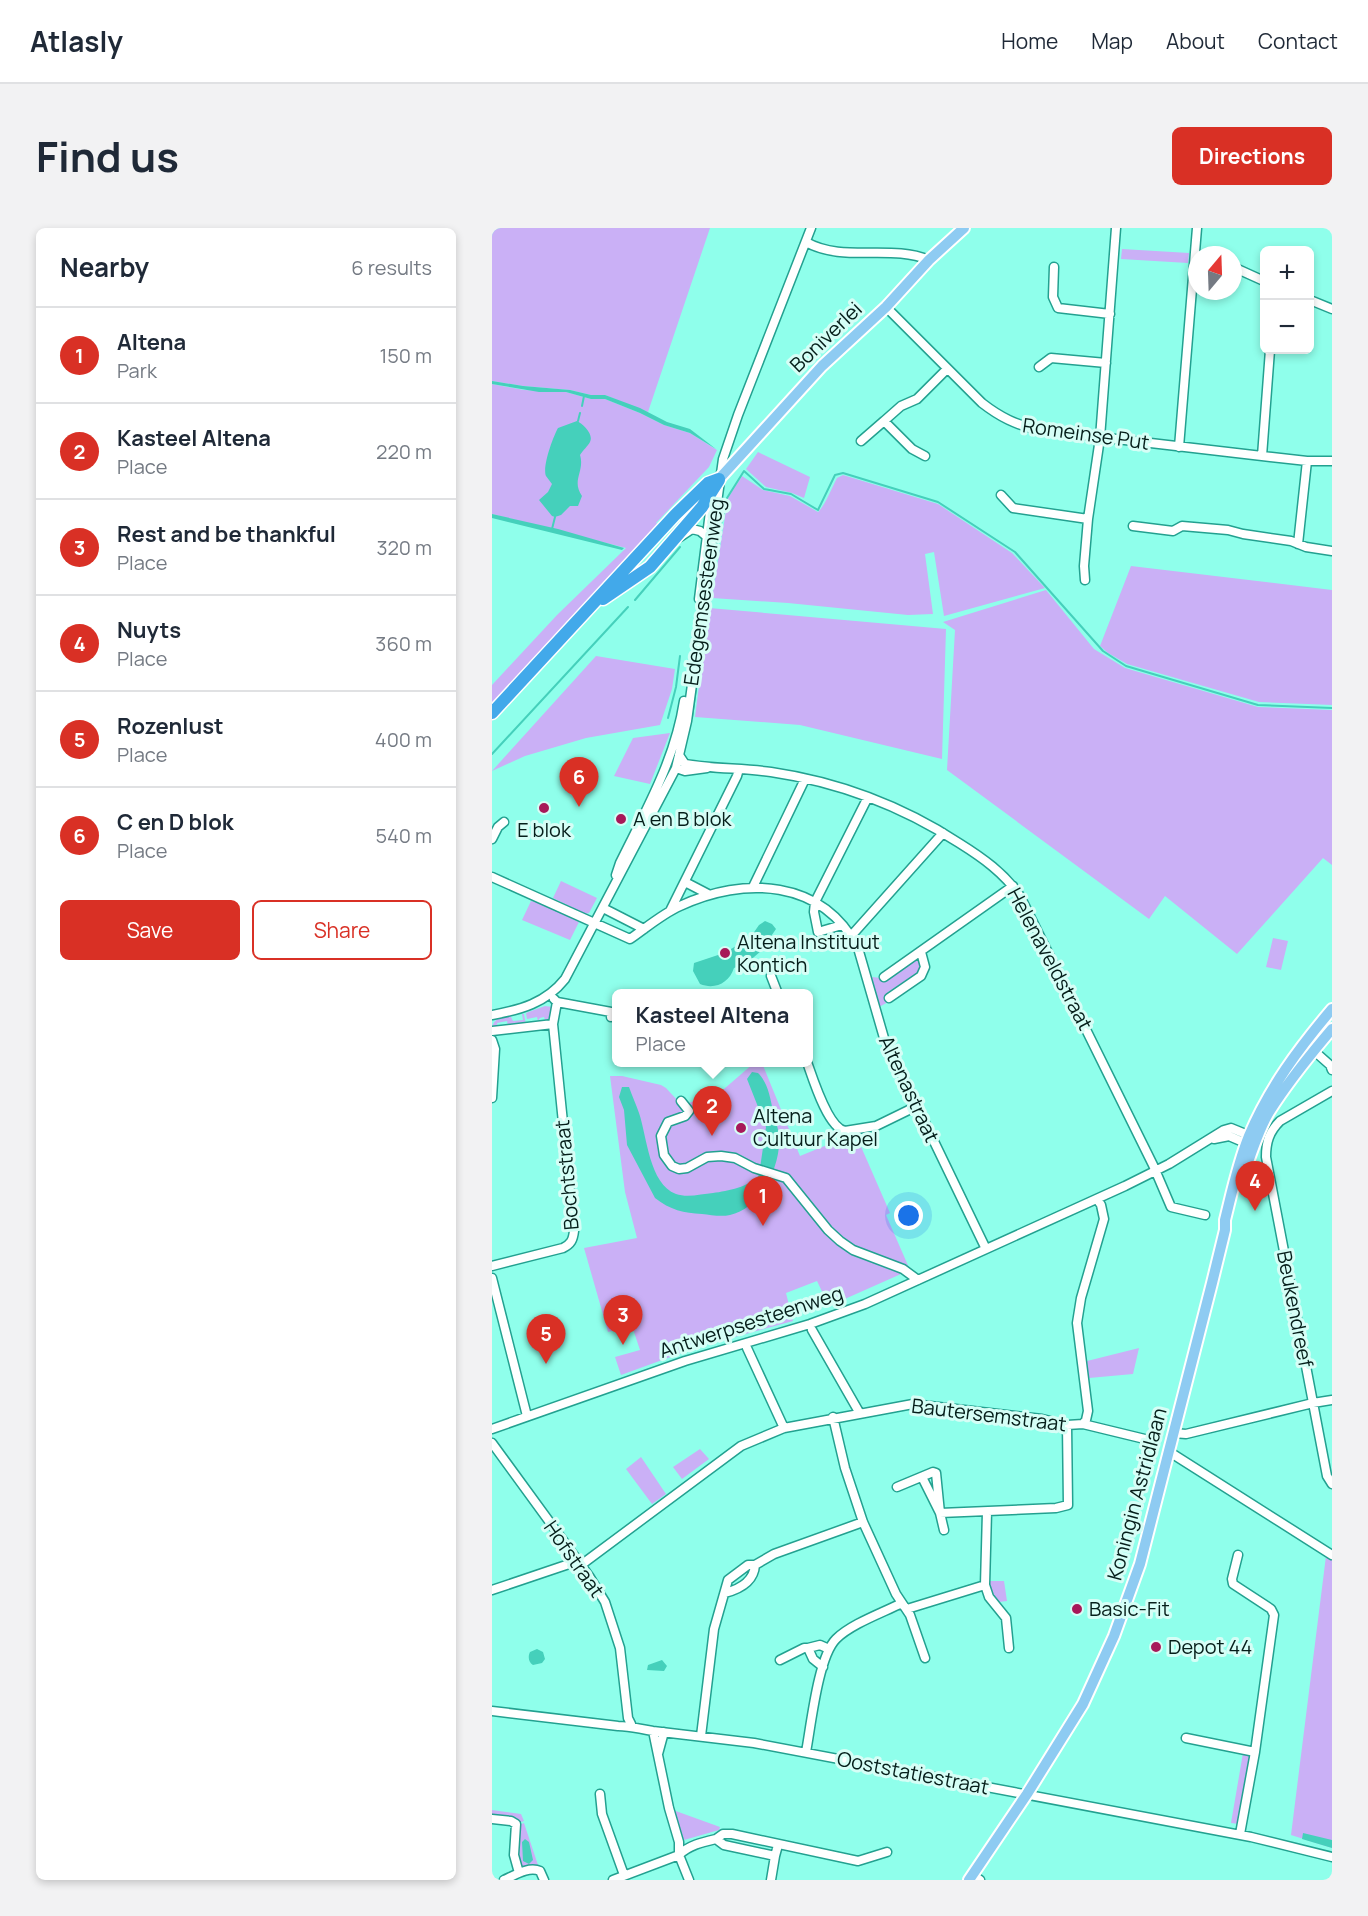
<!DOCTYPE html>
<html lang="en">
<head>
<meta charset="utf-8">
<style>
	:root { --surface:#fff; --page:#f2f2f3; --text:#1f2937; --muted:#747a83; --line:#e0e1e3; --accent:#d93025 }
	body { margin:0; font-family:Manrope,sans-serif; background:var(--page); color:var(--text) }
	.controls { position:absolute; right:18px; top:18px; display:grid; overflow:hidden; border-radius:9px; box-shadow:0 3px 9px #0003 }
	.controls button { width:54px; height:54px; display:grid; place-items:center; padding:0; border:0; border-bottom:2px solid var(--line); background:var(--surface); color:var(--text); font:30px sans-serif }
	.compass { position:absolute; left:696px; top:18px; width:54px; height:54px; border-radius:50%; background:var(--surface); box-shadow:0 3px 9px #0003; rotate:19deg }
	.you { position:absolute; left:417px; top:988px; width:21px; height:21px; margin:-15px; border:4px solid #fff; border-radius:50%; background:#1a73e8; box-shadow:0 0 0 9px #1a73e833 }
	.badge { display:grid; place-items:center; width:39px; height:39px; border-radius:50%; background:var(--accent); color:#fff; font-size:20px; font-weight:700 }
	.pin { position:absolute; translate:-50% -50px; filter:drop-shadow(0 2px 3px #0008) }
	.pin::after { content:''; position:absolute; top:32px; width:21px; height:18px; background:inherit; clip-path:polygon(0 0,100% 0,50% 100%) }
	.popup { position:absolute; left:120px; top:761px; width:201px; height:78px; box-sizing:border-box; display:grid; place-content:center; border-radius:9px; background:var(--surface); filter:drop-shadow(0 2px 4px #0005); font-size:20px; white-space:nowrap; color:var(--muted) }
	.popup b { font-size:22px; color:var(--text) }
	.popup::after { content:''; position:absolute; left:50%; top:100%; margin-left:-12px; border:12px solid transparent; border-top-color:var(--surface) }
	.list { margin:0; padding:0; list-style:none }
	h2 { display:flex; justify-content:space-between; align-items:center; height:78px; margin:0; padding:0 24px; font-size:26px }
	h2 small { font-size:20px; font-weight:400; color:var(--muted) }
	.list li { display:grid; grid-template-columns:39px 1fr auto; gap:18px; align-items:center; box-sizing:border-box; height:96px; padding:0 24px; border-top:2px solid var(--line) }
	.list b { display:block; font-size:22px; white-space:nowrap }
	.list p { margin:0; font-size:20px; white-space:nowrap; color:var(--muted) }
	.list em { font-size:20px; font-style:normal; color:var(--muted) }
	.actions { display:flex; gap:12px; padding:18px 24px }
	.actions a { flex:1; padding:14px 0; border:2px solid var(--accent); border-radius:9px; text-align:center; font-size:21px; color:var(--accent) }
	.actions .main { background:var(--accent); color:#fff }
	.map { position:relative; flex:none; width:840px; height:1652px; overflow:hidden; border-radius:9px }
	header { display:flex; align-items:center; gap:36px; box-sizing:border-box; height:84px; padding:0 30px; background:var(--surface); border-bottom:2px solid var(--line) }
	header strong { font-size:28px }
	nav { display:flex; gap:33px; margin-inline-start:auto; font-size:21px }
	.intro { display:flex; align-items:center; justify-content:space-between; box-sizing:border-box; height:144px; padding:0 36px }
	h1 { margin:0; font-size:42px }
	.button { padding:15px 27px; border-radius:9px; background:var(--accent); color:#fff; font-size:21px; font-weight:700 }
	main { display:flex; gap:36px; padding:0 36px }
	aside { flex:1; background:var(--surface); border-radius:9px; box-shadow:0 3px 9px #0003 }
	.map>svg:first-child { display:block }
	.green { fill:#cab0f6 }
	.water { fill:#45d0bb }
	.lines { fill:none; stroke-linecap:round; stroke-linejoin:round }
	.stream { stroke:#45d0bb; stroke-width:2 }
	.minor-casing { stroke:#23a190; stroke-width:11 }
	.major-casing { stroke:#fff; stroke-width:14 }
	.highway-casing { stroke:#fff; stroke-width:15 }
	.minor { stroke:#fff; stroke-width:8 }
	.major { stroke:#8ecbf2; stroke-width:10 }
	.highway { stroke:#42a9ea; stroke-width:12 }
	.poi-dot { fill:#a71959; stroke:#d6fef6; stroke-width:2 }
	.labels { text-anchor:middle; stroke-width:6; stroke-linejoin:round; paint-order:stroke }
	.street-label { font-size:20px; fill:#051e1a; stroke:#d6fef6 }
	.poi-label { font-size:20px; fill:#051e1a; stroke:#d6fef6; text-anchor:start }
</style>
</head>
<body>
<header>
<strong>Atlasly</strong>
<nav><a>Home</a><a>Map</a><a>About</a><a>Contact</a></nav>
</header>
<div class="intro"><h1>Find us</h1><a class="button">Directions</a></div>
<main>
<aside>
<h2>Nearby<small>6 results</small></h2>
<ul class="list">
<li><span class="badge">1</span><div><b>Altena</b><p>Park</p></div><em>150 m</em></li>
<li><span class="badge">2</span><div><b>Kasteel Altena</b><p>Place</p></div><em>220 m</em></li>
<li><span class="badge">3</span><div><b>Rest and be thankful</b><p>Place</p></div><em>320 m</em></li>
<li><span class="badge">4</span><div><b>Nuyts</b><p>Place</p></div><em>360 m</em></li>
<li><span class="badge">5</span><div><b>Rozenlust</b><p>Place</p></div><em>400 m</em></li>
<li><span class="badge">6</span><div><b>C en D blok</b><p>Place</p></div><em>540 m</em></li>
</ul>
<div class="actions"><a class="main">Save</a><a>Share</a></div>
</aside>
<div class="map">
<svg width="840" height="1652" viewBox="0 0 840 1652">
	<rect width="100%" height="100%" fill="#8fffeb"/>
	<path class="green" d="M0,0H218L156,184L113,167H99L78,162L31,158L0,153Z
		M630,21L697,25L696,35L629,31Z
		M0,156L32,162L74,164L99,171H113L148,185L172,197L198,205L225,222L217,239L164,295L168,297L105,361L98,371L0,476V457L65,387L134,320L0,286Z
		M266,224L318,249L312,270L300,265L274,259L254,241Z
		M351,247L446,276L520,325L553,360L452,388L442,324L433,326L441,386L416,387L296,375L220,370L236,270L250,248L271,262L298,268L326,284C333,278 340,259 345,250Z
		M639,338L840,362V477L767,474L635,436L616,425L608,418Z
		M554,362L602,421L633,440L766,479L840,482V637L831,630L745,726L673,668L657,691L455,542L463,402L451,394Z
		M217,380L454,401L450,531L308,497L203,489Z
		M104,428L183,441L180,461L168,497L94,510L33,528L0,543Z
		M178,505L158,556L122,548L141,510Z
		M69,653L105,670L97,685L93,686L61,670Z
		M39,673L48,675L87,694L78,712L30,692Z
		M781,710L796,713L789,742L774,739Z
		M425,731L429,734V743L424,748H421L396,764L395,768L398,773L387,779L380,749L389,750L394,754Z
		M53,778L61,779L58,790L53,792L52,789L48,790L46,793L45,789L35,791L34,785Z
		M30,786H32L34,797L16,798L15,793L5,795L6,800L0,799C3,790 9,789 18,787L21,793L31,792Z
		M262,835H270L308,928L357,908L360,917L367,914L398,985L394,987L418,1042L337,1078L325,1053L294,1065L301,1093L206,1119L129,1147L123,1129L148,1122L140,1098L116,1104L92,1020L145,1010L133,964L118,848H130L169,857L174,860L186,873L191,869L197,875L232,861Z
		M647,1120L641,1146L597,1150L595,1133Z
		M208,1221L217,1231L190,1251L181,1239Z
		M149,1229L174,1266L160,1276L134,1241Z
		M834,1328L840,1332V1620L799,1607Z
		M497,1353H512L515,1373L507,1374L499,1367Z
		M751,1525L759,1527L747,1596L739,1595Z
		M0,1582L29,1586L32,1593L26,1595L0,1588Z
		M181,1582L228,1599L227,1602L192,1612Z
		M32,1595L46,1637L29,1640L25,1630L27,1597Z"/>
	<path class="water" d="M0,153L31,158L78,162L99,167H113L148,180L175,194L198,201L224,221L198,205L172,197L148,185L113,171H99L74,164H47L0,156Z
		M85,193C91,196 102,206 98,214C96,218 91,222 88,227C93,244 79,252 90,268L86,278H78L69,287L63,289L60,288L47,272L56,264L60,256C58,253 56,251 54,248C50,239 61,209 66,200Z
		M0,286L66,301L132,320L130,322L0,290Z
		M273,693L280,696L284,701L269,723L255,735L242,740C237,755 223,762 208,756L201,743L202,735L232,725L258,710L267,697Z
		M260,844L266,845C276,855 278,869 281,883C283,892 287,901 287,910C289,938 268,981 238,987C229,989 219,987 210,986C192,985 178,982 163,970L135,917L132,882L127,869L130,859H137C140,868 144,876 147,885C155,908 157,956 184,966C195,970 210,966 221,965C236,963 257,959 267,947L274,899L255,851Z
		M45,1421L51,1424L53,1431L50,1435L41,1437C36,1434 36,1428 38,1424Z
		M170,1432L175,1438L172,1443L155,1442L156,1437Z
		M811,1605L840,1612V1620L810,1611Z
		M33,1611L37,1614L41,1632L37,1636L31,1633L30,1614Z"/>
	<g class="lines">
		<path class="stream" d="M90,178L92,168
			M86,193L88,185
			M60,301L63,289
			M143,372L188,319
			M217,372L227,299L231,291L235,270L252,243L272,261L299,266L326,282L343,247L351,245L446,274L523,324L611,423L634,438L766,477L840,480
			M176,490L184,459L188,428
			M200,490L215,381
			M0,526L136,379"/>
		<defs>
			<path id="minor" d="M314,14C351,35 399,16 437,32
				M562,39L561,69L566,80L618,86
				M741,39L772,53
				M818,72L840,81
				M394,79L490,175C508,189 524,197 547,202L770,228L815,233H840
				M547,139L559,130L614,135
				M369,213L392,193
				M687,219L705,0
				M433,228L420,221L392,193L409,178L425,171L455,141
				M770,228L778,122
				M509,267L521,280L596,291
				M641,298L681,303L690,298L736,302L751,306L799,313L814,319L840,323
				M188,309L200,301L208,303L214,308
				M806,316L815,233
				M593,352L592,338L596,291L608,210L624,0
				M207,371L220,268
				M187,527L193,536C221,541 251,540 279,544C347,554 410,578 467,615C491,630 512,645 528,668L661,937L679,979L713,987
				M184,540L193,543L215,540
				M0,611L6,599L12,594
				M124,647L128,635C154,582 183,532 192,473
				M0,649L138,711C154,700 170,686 188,678C252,648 330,651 366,720L392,810L494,1021
				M193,654L216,666
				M261,659L313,551
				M111,680L152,701
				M178,683L245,548L247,541
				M350,697L326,704L322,684L323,674L376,569
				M359,708L451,605
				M279,748L286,766
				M392,749L521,658
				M397,770L429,748L433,739L429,724
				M62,771L65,774L119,784V789
				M0,787C28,782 54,775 73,751L184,540L195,493L231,231L246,187L319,0
				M0,803L61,796L65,774
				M0,812L3,821L0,870
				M812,814L838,837L840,842
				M315,834C321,851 336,900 353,903L384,898L425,878
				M840,863L788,893C777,904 774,914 774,929L835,1248L840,1256
				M189,873L197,883L193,888L176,894L169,908L172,927L180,938L187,941L195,940L215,929L229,928L243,930L262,940L294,950L336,1002L348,1013L361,1022L411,1041L426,1052
				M722,911L737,908L758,917
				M0,1038L71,1020C79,1016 81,1012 82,1003L61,796
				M0,1050L35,1188
				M320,1102L367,1184
				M255,1120L292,1200
				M341,1189L353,1240L371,1294L404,1366L418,1387L433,1430
				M591,1196L594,1192L596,1183L585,1095L589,1070L612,991L609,977L605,971
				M0,1201L193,1133L318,1096L373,1076L633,958L677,936L732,902L739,900L761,909
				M681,1205L694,1206L821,1175L840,1172
				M0,1215L97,1348L113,1374L128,1420L136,1490L139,1496
				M676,1223L840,1327
				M430,1249L448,1285L452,1302
				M405,1259L441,1244L444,1245L448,1285
				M448,1285L564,1280L576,1277L575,1197
				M746,1327L740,1351L741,1356L779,1381L782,1387L763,1524L748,1606
				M89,1337L249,1218L292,1200L421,1176L550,1191L575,1197L591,1196L661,1213
				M493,1357L497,1369L514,1390L517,1420
				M0,1362L86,1333
				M233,1365C248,1361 262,1353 263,1337
				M415,1381L493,1357L495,1284
				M288,1432L312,1420H316
				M331,1439L321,1431L316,1420L328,1417L337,1421
				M0,1483L126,1498C139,1498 147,1501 161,1503L262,1515L759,1609L840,1629
				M161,1503L177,1580L187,1614V1627L197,1652
				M209,1508L222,1401L236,1352L256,1337H263L282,1326L371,1294
				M694,1510L763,1524
				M314,1524C319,1498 326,1429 344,1411C359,1396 390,1385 410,1375
				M166,1526L172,1504
				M108,1566L110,1586L132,1647
				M0,1591L19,1593L24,1596L22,1627L27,1645
				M224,1611L231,1606H240L366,1633L395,1624
				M480,1647L488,1652
				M12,1652C23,1647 37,1638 48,1643L52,1652
				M121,1652L187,1627C197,1617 211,1614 224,1611L232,1617L283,1628L286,1617
				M279,1652L283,1628"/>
			<path id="major" d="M227,251L330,138L394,79L437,32L472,0
				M752,946C759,925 766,903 777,884C796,854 817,828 840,801
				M477,1652L535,1566L591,1476L622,1408L648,1336L720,1055L733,1002V992C740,964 746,935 757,908C777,860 807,820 840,781"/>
			<path id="highway" d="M111,371L158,339L210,279L227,252
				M0,485L183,287L216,255L227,251"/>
		</defs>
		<use href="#minor" class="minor-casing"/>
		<use href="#major" class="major-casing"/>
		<use href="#highway" class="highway-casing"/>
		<use href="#minor" class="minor"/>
		<use href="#major" class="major"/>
		<use href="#highway" class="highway"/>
	</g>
	<g class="poi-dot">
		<circle cx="52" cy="580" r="6"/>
		<circle cx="129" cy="591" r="6"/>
		<circle cx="233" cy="725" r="6"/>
		<circle cx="249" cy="900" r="6"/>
		<circle cx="585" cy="1381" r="6"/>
		<circle cx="664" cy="1419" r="6"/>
	</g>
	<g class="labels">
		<g class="street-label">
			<text transform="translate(334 109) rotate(-44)" y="7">Boniverlei</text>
			<text transform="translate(594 206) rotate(8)" y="7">Romeinse Put</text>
			<text transform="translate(212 364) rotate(-82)" y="7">Edegemsesteenweg</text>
			<text transform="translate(558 731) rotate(62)" y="7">Helenaveldstraat</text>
			<text transform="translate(417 861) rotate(65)" y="7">Altenastraat</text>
			<text transform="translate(75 947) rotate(-95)" y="7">Bochtstraat</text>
			<text transform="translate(803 1081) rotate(79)" y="7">Beukendreef</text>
			<text transform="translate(259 1094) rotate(-18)" y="7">Antwerpsesteenweg</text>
			<text transform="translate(497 1187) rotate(7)" y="7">Bautersemstraat</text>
			<text transform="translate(645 1266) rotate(-75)" y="7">Koningin Astridlaan</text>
			<text transform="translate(82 1331) rotate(55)" y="7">Hofstraat</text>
			<text transform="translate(421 1545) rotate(11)" y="7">Ooststatiestraat</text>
		</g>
		<g class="poi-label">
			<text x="141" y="598">A en B blok</text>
			<text x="52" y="609" text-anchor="middle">E blok</text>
			<text x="245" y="721">Altena Instituut<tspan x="245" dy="23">Kontich</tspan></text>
			<text x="261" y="895">Altena<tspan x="261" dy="23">Cultuur Kapel</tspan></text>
			<text x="597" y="1388">Basic-Fit</text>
			<text x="676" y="1426">Depot 44</text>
		</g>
	</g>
</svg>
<div class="controls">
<button>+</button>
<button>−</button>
</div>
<svg class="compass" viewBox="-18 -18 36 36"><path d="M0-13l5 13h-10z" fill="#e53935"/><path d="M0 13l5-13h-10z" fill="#747a83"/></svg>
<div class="you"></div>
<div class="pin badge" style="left:271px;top:998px">1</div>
<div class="pin badge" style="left:220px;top:908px">2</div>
<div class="popup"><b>Kasteel Altena</b>Place</div>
<div class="pin badge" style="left:131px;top:1117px">3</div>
<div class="pin badge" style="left:763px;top:983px">4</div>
<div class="pin badge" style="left:54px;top:1136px">5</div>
<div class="pin badge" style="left:87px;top:579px">6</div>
</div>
</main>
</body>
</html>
